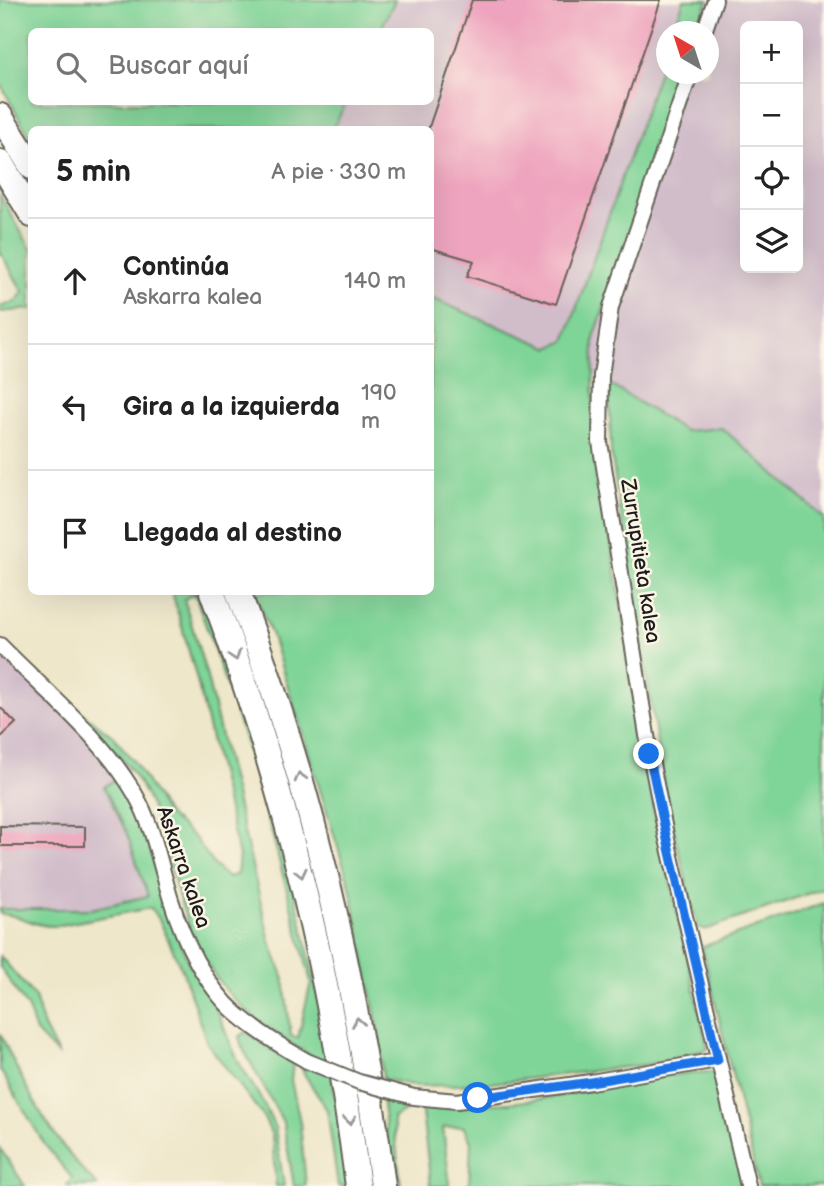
<!DOCTYPE html>
<html lang="es">
<head>
<meta charset="utf-8">
<style>
	:root { --surface:#fff; --page:#f2f2f2; --text:#222; --muted:#767676; --line:#e0e0e0 }
	body { margin:0; font-family:"Balsamiq Sans",sans-serif; background:var(--page); color:var(--text) }
	.controls { position:absolute; right:21px; top:21px; display:grid; overflow:hidden; border-radius:10px; box-shadow:0 7px 28px #0002 }
	.controls button { width:63px; height:63px; display:grid; place-items:center; padding:0; border:0; border-bottom:2px solid var(--line); background:var(--surface); color:var(--text); font:35px sans-serif }
	.compass { position:absolute; left:656px; top:21px; width:63px; height:63px; border-radius:50%; background:var(--surface); box-shadow:0 7px 28px #0002; rotate:321deg }
	.stop { position:absolute; width:21px; height:21px; margin:-16px; border:5px solid #1a73e8; border-radius:50%; background:#fff }
	.stop.end { background:#1a73e8; border-color:#fff; box-shadow:0 2px 7px #0008 }
	.list { margin:0; padding:0; list-style:none }
	h2 { display:flex; justify-content:space-between; align-items:center; height:91px; margin:0; padding:0 28px; font-size:30px }
	h2 small { font-size:23px; font-weight:400; color:var(--muted) }
	.list li { display:grid; grid-template-columns:46px 1fr auto; gap:21px; align-items:center; box-sizing:border-box; height:126px; padding:0 28px; border-top:2px solid var(--line) }
	.list b { display:block; font-size:26px; white-space:nowrap }
	.list p { margin:0; font-size:23px; white-space:nowrap; color:var(--muted) }
	.list em { font-size:23px; font-style:normal; color:var(--muted) }
	.icon { flex:none; width:38px; height:38px; fill:none; stroke:currentColor; stroke-width:2; stroke-linecap:round; stroke-linejoin:round }
	.map { position:relative; flex:none; width:824px; height:1186px; overflow:hidden }
	.search { position:absolute; background:var(--surface); box-shadow:0 7px 28px #0002; left:28px; top:28px; width:406px; height:77px; display:flex; align-items:center; gap:18px; box-sizing:border-box; padding:0 24px; border-radius:10px; color:var(--muted); font-size:26px }
	.panel { position:absolute; background:var(--surface); box-shadow:0 7px 28px #0002; left:28px; top:126px; width:406px; height:469px; border-radius:10px }
	.map>svg:first-child { display:block }
	.industrial { fill:#d1bdca; fill-rule:evenodd }
	.green { fill:#7fd497; stroke:#4e785a; stroke-width:2; fill-rule:evenodd }
	.building { fill:#eea4be }
	.lines { fill:none; stroke-linecap:round; stroke-linejoin:round }
	.street-casing { stroke:#666359; stroke-width:18 }
	.highway-casing { stroke:#666359; stroke-width:28 }
	.street { stroke:#fff; stroke-width:14 }
	.highway { stroke:#fff; stroke-width:24 }
	.street-bridge-casing { stroke:#666359; stroke-width:18; stroke-linecap:butt }
	.street-bridge { stroke:#fff; stroke-width:14 }
	.oneway { stroke:#999 }
	.route { stroke:#1a73e8; stroke-width:9 }
	.labels { text-anchor:middle; stroke-width:5; stroke-linejoin:round; paint-order:stroke }
	.street-label { font-size:21px; fill:#1c1c1c; stroke:#fcf5e5 }
</style>
</head>
<body>
<div class="map">
<svg width="824" height="1186" viewBox="0 0 824 1186">
	<rect width="100%" height="100%" fill="#fcf5e5"/>
	<filter id="ink" filterUnits="userSpaceOnUse"><feTurbulence type="fractalNoise" baseFrequency=".0143" numOctaves="2"/><feDisplacementMap in="SourceGraphic" scale="14" xChannelSelector="R" yChannelSelector="G"/><feConvolveMatrix kernelMatrix="1 2 1 2 8 2 1 2 1" color-interpolation-filters="sRGB"/></filter>
	<filter id="wash" filterUnits="userSpaceOnUse"><feTurbulence type="fractalNoise" baseFrequency=".00686" numOctaves="4" result="noise"/><feDisplacementMap in="SourceGraphic" scale="28" xChannelSelector="R" yChannelSelector="G"/><feGaussianBlur stdDeviation="1.57" result="paint"/><feColorMatrix in="noise" values="0 0 0 0 0 0 0 0 0 0 0 0 0 0 0 0 0 1.4 0 .05"/><feComposite in="paint" operator="in"/></filter>
	<g filter="url(#wash)">
		<rect width="100%" height="100%" fill="#eee7ca"/>
		<path class="industrial" d="M395,0H824V518L722,428L685,431L550,348L431,298L430,130H333L346,102H430V32L380,31ZM745,26H798V268H745ZM666,32H708V74H666Z
			M0,637L107,739L130,769L104,787L126,831L148,896L91,909H0Z"/>
		<path class="green" d="M0,0H395L380,31L32,32V102H346L333,129L32,130L31,140L0,83Z
			M684,0H708L697,31L673,32Z
			M666,51V74H683L594,338L593,428L654,810L708,1049L650,1064L484,1084L417,1086L383,1079L379,1034L350,886L271,633L254,592H430L431,298L550,348L565,341Z
			M0,195L31,249V309L0,312V307L15,302L23,292L0,252Z
			M609,384L685,431L722,428L824,518V888L705,930L698,927L667,805L611,452Z
			M172,592H200C252,719 287,853 316,987C331,1052 338,1120 349,1186H338L327,1110L303,1072L302,1068L306,1070L313,1057C273,1033 234,1008 209,967C181,923 174,870 157,822C140,770 104,736 65,700L114,737L136,764L166,813L195,838L215,866L228,878L237,874L239,856L196,676ZM195,594L240,725L274,841L311,982L298,1038L291,1036L284,979L270,941L206,673L184,599Z
			M114,780L122,786L144,828L165,904L188,961L213,1002L238,1061L264,1104L275,1128L284,1186H276L272,1135L263,1116L207,1043L183,972L159,919L151,908L55,926C34,927 20,914 0,914V909H91L148,896L126,831L104,787Z
			M824,903V1186H759L702,947Z
			M0,956L35,997L44,1027L59,1056L36,1032L28,1009L0,967Z
			M246,1032L293,1063L291,1080L300,1122L306,1186H294L283,1122L242,1047L239,1037Z
			M0,1033C25,1088 54,1144 98,1186H67L72,1178L45,1145L0,1070Z
			M711,1072L718,1078L743,1186H469L471,1142L463,1126L443,1128L450,1186H431L421,1105C459,1106 496,1105 534,1100C593,1092 651,1073 711,1072Z
			M382,1097L409,1103L405,1111L393,1118L401,1186H393Z
			M0,1148L25,1186H0Z"/>
		<g id="blocks">
			<path class="building" d="M472,0H661L556,304L467,276L474,261L430,248V130H428Z
				M0,707L16,723L0,738Z
				M0,826L85,827V846H0Z"/>
		</g>
	</g>
	<g filter="url(#ink)">
		<use href="#blocks" fill-opacity="0" stroke="#666359" stroke-width="2"/>
		<g class="lines">
			<defs>
				<path id="street" d="M704,32L715,0
					M690,74L611,307L601,376L600,442L650,754L666,835L748,1186
					M0,645C46,692 102,737 135,794C154,827 160,865 171,900C183,939 205,986 237,1014C258,1032 282,1047 307,1061
					M414,1097L457,1101L591,1082L717,1060"/>
				<path id="highway" d="M0,116L32,167
					M0,162L32,215
					M212,592C285,784 332,982 358,1186
					M238,592C311,783 357,983 383,1186"/>
			</defs>
			<use href="#street" class="street-casing"/>
			<use href="#highway" class="highway-casing"/>
			<use href="#street" class="street"/>
			<use href="#highway" class="highway"/>
			<defs>
				<path id="street-bridge" d="M307,1061L359,1082L414,1097"/>
			</defs>
			<use href="#street-bridge" class="street-bridge-casing"/>
			<use href="#street-bridge" class="street-bridge"/>
		</g>
		<defs><path id="oneway-chevron" d="M-2-3.5L2.5 0L-2 3.5" fill="none" stroke-width="1.6" stroke-linecap="round" stroke-linejoin="round" transform="scale(1.75)"/></defs>
		<g class="oneway">
			<use href="#oneway-chevron" transform="translate(235 656) rotate(71)"/>
			<use href="#oneway-chevron" transform="translate(300 777) rotate(-106)"/>
			<use href="#oneway-chevron" transform="translate(301 873) rotate(77)"/>
			<use href="#oneway-chevron" transform="translate(358 1022) rotate(-100)"/>
			<use href="#oneway-chevron" transform="translate(350 1120) rotate(83)"/>
		</g>
	</g>
	<g class="lines" filter="url(#ink)">
		<path class="route" d="M478,1098L591,1082L718,1060L666,835L649,754"/>
	</g>
	<g class="labels">
		<g class="street-label">
			<text transform="translate(641 561) rotate(81)" y="7">Zurrupitieta kalea</text>
			<text transform="translate(184 867) rotate(71)" y="7">Askarra kalea</text>
		</g>
	</g>
</svg>
<div class="controls">
<button>+</button>
<button>−</button>
<button><svg class="icon" aria-label="locate" viewBox="0 0 24 24"><circle cx="12" cy="12" r="6"/><path d="M12 2v4M12 18v4M2 12h4M18 12h4"/></svg></button>
<button><svg class="icon" aria-label="layers" viewBox="0 0 24 24"><path d="M12 4l9 5-9 5-9-5zM3 14l9 5 9-5"/></svg></button>
</div>
<svg class="compass" viewBox="-18 -18 36 36"><path d="M0-13l5 13h-10z" fill="#e53935"/><path d="M0 13l5-13h-10z" fill="#767676"/></svg>
<div class="stop" style="left:478px;top:1098px"></div>
<div class="stop end" style="left:649px;top:754px"></div>
<div class="search"><svg class="icon" aria-label="search" viewBox="0 0 24 24"><circle cx="10" cy="10" r="6"/><path d="M15 15l6 6"/></svg>Buscar aquí</div>
<section class="panel">
<h2>5 min<small>A pie · 330 m</small></h2>
<ul class="list">
<li><svg class="icon" aria-label="ahead" viewBox="0 0 24 24"><path d="M12 20V5M6 11l6-6 6 6"/></svg><div><b>Continúa</b><p>Askarra kalea</p></div><em>140 m</em></li>
<li><svg class="icon" aria-label="left" viewBox="0 0 24 24"><path d="M17 20v-9H6M10 6l-5 5 5 5"/></svg><div><b>Gira a la izquierda</b></div><em>190 m</em></li>
<li><svg class="icon" aria-label="arrive" viewBox="0 0 24 24"><path d="M6 21V4h12l-3 4 3 4H6"/></svg><div><b>Llegada al destino</b></div></li>
</ul>
</section>
</div>
</body>
</html>
